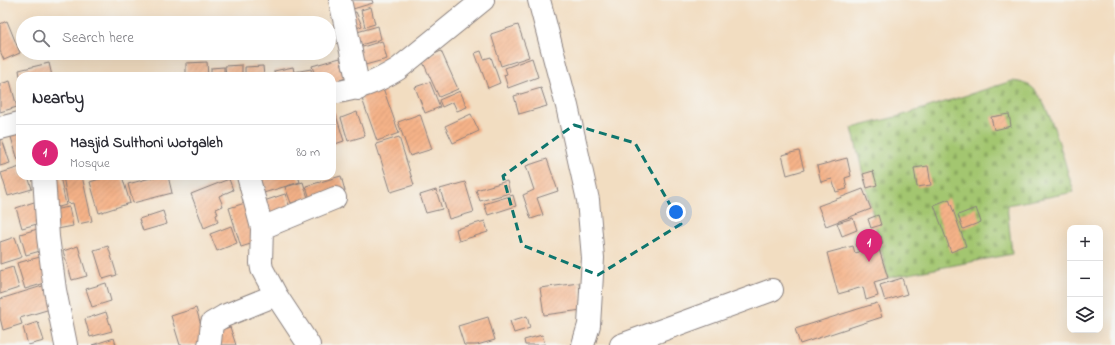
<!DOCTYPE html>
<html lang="en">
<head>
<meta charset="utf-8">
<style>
	:root { --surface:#fff; --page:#f2f2f3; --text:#2b2b33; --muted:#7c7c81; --line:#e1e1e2; --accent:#db2777 }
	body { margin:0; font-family:"Indie Flower",sans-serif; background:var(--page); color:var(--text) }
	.controls { position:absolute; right:12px; bottom:12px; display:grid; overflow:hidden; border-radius:8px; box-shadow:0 4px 16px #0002 }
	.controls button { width:36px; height:36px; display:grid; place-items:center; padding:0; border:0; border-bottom:1px solid var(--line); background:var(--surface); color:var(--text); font:20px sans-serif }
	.you { position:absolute; left:676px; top:212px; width:14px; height:14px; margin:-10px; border:3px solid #fff; border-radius:50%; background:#1a73e8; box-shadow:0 0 0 6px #1a73e833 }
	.badge { display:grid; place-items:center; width:26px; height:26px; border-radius:50%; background:var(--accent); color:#fff; font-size:13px; font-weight:700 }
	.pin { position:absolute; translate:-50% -33px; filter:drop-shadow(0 1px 2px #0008) }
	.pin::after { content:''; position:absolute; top:21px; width:14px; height:12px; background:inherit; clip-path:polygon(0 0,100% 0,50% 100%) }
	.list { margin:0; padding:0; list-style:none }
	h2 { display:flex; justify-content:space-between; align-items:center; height:52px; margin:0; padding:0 16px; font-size:17px }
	h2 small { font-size:13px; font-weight:400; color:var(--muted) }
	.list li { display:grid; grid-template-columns:26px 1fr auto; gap:12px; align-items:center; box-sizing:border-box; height:56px; padding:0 16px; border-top:1px solid var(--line) }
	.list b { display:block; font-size:15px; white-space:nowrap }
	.list p { margin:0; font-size:13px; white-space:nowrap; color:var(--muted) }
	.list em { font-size:13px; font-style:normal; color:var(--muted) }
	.icon { flex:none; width:22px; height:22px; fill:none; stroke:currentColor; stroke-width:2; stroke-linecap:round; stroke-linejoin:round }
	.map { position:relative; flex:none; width:1115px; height:345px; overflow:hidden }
	.search { position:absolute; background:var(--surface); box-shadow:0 4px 16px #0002; left:16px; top:16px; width:320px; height:44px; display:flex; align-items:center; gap:10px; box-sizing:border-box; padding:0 14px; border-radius:22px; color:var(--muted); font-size:15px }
	.panel { position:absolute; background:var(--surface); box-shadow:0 4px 16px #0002; left:16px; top:72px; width:320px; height:108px; border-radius:12px }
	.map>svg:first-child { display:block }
	.cemetery { fill:url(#cemetery-stones); stroke:#627455 }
	.building { fill:url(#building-hatch) }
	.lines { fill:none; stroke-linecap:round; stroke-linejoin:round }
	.minor-casing { stroke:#8a807e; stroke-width:24 }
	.major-casing { stroke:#8a807e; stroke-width:24 }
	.minor { stroke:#fff; stroke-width:22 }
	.major { stroke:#fff; stroke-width:22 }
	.marked { fill:none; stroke:#0f766e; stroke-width:3; stroke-dasharray:8 5; stroke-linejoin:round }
</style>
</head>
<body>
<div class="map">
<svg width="1115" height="345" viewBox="0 0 1115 345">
	<defs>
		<pattern id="cemetery-stones" width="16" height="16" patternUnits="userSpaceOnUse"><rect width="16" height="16" fill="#a3c66f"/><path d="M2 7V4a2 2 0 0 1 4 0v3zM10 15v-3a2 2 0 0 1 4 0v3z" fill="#8caa61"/></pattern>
		<pattern id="building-hatch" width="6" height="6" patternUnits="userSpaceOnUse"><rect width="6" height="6" fill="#f5b288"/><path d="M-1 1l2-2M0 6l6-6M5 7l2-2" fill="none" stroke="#d29976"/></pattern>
	</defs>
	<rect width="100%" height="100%" fill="#f6f6f2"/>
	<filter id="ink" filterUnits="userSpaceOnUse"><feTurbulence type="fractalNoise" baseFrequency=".025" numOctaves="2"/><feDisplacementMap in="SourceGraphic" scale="8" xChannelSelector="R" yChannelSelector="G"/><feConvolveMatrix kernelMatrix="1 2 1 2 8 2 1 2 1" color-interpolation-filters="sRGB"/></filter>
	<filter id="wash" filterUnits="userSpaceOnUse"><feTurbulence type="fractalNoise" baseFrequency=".012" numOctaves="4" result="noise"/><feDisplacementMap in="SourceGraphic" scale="16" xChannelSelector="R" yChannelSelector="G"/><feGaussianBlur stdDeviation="0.9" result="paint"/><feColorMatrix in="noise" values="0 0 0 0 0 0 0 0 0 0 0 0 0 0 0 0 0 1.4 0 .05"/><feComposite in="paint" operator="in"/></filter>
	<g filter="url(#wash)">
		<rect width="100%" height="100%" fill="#f2ddc1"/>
		<path class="cemetery" d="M1012,81C1020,82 1028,83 1034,89C1052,108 1065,166 1074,192L1007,205L1012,254L888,278L852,128L900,116Z"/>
		<g id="blocks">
			<path class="building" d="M342,0H372L373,3L346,11Z
				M371,7L375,24L365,27L361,10Z
				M356,12L362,26L351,30L346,15Z
				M7,21L20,53L4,60L0,51V24Z
				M518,25L529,57L501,66L491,34Z
				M378,26L381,39L354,47L350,34Z
				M382,41L387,59L358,67L353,50Z
				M441,51L458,89L439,97L422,60Z
				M481,51L484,59L491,57L500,83L488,88L475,53Z
				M340,58L346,78L332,83V76H315L312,66Z
				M532,58L538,77L508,88L504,75L507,74L505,68Z
				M207,62L208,76H186V63Z
				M49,63L52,76H20L19,70Z
				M242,65V76H226L225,66Z
				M263,66L264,76H245V67Z
				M224,67V76H211V68Z
				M293,67L294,72L311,69L312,76H275L274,71Z
				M10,81L17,107L0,112V84Z
				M430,82L440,107L425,113L415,87Z
				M383,88L399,133L377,141L361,96Z
				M541,88L547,106L519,114L514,96Z
				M460,91L467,107L457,111L453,102L442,107L439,100Z
				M335,112L344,141L332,145V113Z
				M357,112L365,136L348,141L341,118Z
				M420,114L432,149L410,156L398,122Z
				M471,114L479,131L453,143L445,126Z
				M1009,114L1011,126L994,130L991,117Z
				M20,132V159L18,160L10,134Z
				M399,137L414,185L391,192L376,144Z
				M2,139L10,163L0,166V140Z
				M799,151L804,170L787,175L782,155Z
				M847,158L851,176L845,178L847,189L836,192L832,179L821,182L817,166Z
				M547,159L558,191L537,198L543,215L531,219L523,195L534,190L526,166Z
				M928,166L931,185L917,187L914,168Z
				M20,167V176H28L32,189L8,196L1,173Z
				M873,171L877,185L867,188L863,174Z
				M60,176L66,205L52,209L46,179Z
				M63,176H82L92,221L78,224L73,203L68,204Z
				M109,176H122L130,203L99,213L90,182Z
				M158,176H168L172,193L133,203L128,184Z
				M258,176H298L300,182L260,194Z
				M341,176L345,191L311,202L306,186Z
				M229,179L233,190L219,196L223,206L216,209L218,214L216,215L218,222L204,228L191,194Z
				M507,181L510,193L480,201L476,190Z
				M303,182L308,198L291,203L285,187Z
				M465,182L474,212L449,219L440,189Z
				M863,189L871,209L826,226L818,206Z
				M436,190L442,209L426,213L420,195Z
				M285,194L290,208L263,217L258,203Z
				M513,195L516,206L488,215L484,204Z
				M949,199L966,246L951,252L934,205Z
				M34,202L41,223L22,228L16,208Z
				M245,203L257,242L241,247L229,208Z
				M69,207L73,226L52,230L48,211Z
				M976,208L981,222L963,229L958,215Z
				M163,211L167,224L143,231L139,219Z
				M878,215L881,225L871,228L868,219Z
				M853,218L857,230L842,236L837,223Z
				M485,221L488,232L459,241L456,229Z
				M231,226L237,243L217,251L210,234Z
				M41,228L47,249L26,255L20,234Z
				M881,236L883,244L878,246L888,278L874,282L878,296L866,300L863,287L838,294L827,253L853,246L855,253L859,252L856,244Z
				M15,237L22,257L0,264V242Z
				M78,246L87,276L72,280L63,251Z
				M108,246L117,275L103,279L94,250Z
				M44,256L52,281L25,289L17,263Z
				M13,267L19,288L0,294V271Z
				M902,278L907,294L885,301L880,285Z
				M106,283L111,301L92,307L86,289Z
				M579,283L582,310L544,315L540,288Z
				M49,284L57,307L20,318L22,324L3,330L0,318V299Z
				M877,303L882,317L800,344L795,329Z
				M196,308L206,342L197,345H180L171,316Z
				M106,312L112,331L90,337L85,319Z
				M527,316L530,328L514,333L510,321Z
				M488,317L495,340L477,345H464L458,326Z
				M38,322L44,341L28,345L23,327Z
				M230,327L236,345H218L214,332Z
				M542,335L545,344L540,345H525L524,340Z
				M114,338L116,345H92Z"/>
		</g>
	</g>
	<g filter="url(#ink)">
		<use href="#blocks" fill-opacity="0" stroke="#8a807e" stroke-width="1"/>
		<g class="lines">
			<defs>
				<path id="minor" d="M340,0L358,84V89
					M332,93C359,89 375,83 398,69L483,0
					M0,128L20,123
					M44,176L48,237L55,290L66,345
					M248,176L262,228L261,263L262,269L276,295L309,345
					M262,228L335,198
					M209,345L210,342L212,323L224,316L276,295
					M621,345L772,290"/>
				<path id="major" d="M539,0L567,106L588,200L593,258L589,325L583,345"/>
			</defs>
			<use href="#minor" class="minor-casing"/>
			<use href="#major" class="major-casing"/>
			<use href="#minor" class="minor"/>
			<use href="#major" class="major"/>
		</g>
	</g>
	<path class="marked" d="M574,125L635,143L681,224L598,275L522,245L503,176Z"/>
</svg>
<div class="controls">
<button>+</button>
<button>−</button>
<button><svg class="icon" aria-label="layers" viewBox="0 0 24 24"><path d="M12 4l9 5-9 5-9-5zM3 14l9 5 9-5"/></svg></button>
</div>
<div class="you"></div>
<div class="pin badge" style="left:869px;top:262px">1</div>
<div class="search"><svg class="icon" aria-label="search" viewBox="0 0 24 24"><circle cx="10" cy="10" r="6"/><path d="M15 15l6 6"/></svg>Search here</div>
<section class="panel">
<h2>Nearby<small></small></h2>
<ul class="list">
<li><span class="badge">1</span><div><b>Masjid Sulthoni Wotgaleh</b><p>Mosque</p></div><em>80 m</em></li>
</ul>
</section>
</div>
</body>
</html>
